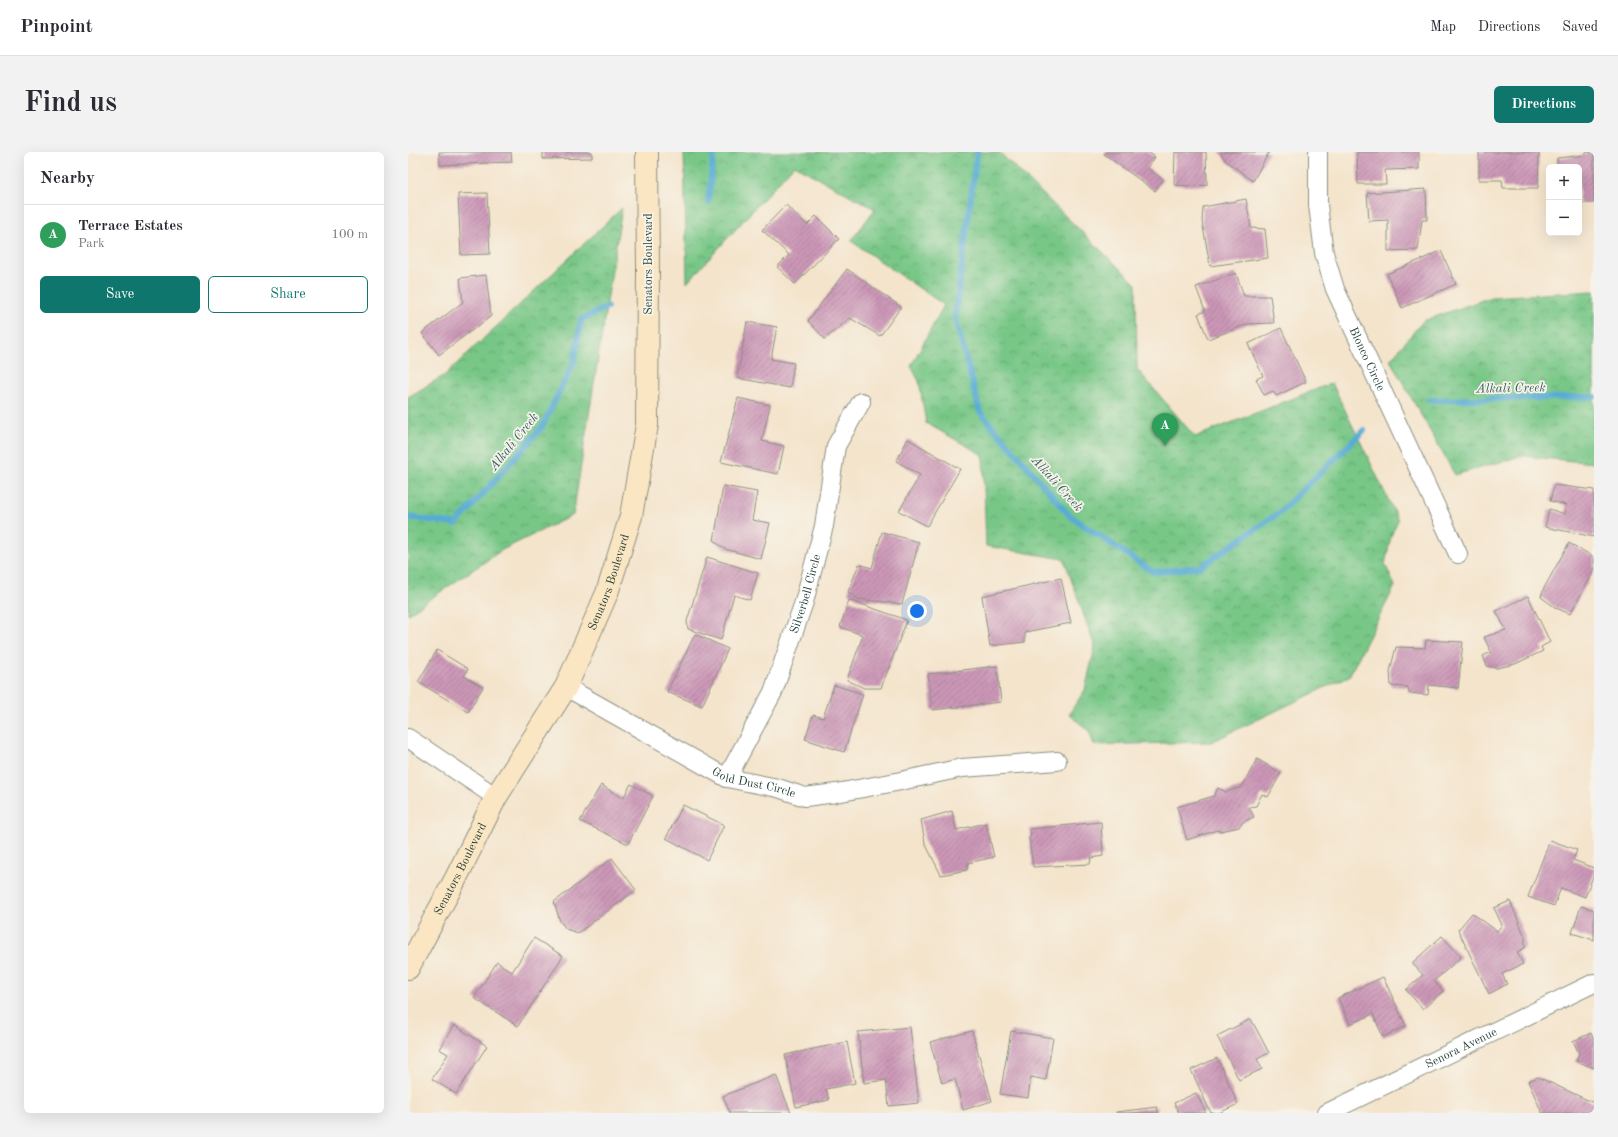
<!DOCTYPE html>
<html lang="en">
<head>
<meta charset="utf-8">
<style>
	:root { --surface:#fff; --page:#f2f2f3; --text:#2b2b33; --muted:#7c7c81; --line:#e1e1e2; --accent:#0f766e }
	body { margin:0; font-family:"Old Standard TT",serif; background:var(--page); color:var(--text) }
	.controls { position:absolute; right:12px; top:12px; display:grid; overflow:hidden; border-radius:6px; box-shadow:0 4px 16px #0002 }
	.controls button { width:36px; height:36px; display:grid; place-items:center; padding:0; border:0; border-bottom:1px solid var(--line); background:var(--surface); color:var(--text); font:20px sans-serif }
	.you { position:absolute; left:509px; top:459px; width:14px; height:14px; margin:-10px; border:3px solid #fff; border-radius:50%; background:#1a73e8; box-shadow:0 0 0 6px #1a73e833 }
	.badge { display:grid; place-items:center; width:26px; height:26px; border-radius:50%; background:var(--accent); color:#fff; font-size:13px; font-weight:700 }
	.pin { position:absolute; translate:-50% -33px; filter:drop-shadow(0 1px 2px #0008) }
	.pin::after { content:''; position:absolute; top:21px; width:14px; height:12px; background:inherit; clip-path:polygon(0 0,100% 0,50% 100%) }
	.list { margin:0; padding:0; list-style:none }
	h2 { display:flex; justify-content:space-between; align-items:center; height:52px; margin:0; padding:0 16px; font-size:17px }
	h2 small { font-size:13px; font-weight:400; color:var(--muted) }
	.list li { display:grid; grid-template-columns:26px 1fr auto; gap:12px; align-items:center; box-sizing:border-box; height:60px; padding:0 16px; border-top:1px solid var(--line) }
	.list b { display:block; font-size:15px; white-space:nowrap }
	.list p { margin:0; font-size:13px; white-space:nowrap; color:var(--muted) }
	.list em { font-size:13px; font-style:normal; color:var(--muted) }
	.actions { display:flex; gap:8px; padding:12px 16px }
	.actions a { flex:1; padding:9px 0; border:1px solid var(--accent); border-radius:6px; text-align:center; font-size:14px; color:var(--accent) }
	.actions .main { background:var(--accent); color:#fff }
	.map { position:relative; flex:none; width:1186px; height:961px; overflow:hidden; border-radius:6px }
	header { display:flex; align-items:center; gap:24px; box-sizing:border-box; height:56px; padding:0 20px; background:var(--surface); border-bottom:1px solid var(--line) }
	header strong { font-size:19px }
	nav { display:flex; gap:22px; margin-inline-start:auto; font-size:14px }
	.intro { display:flex; align-items:center; justify-content:space-between; box-sizing:border-box; height:96px; padding:0 24px }
	h1 { margin:0; font-size:28px }
	.button { padding:10px 18px; border-radius:6px; background:var(--accent); color:#fff; font-size:14px; font-weight:700 }
	main { display:flex; gap:24px; padding:0 24px }
	aside { flex:1; background:var(--surface); border-radius:6px; box-shadow:0 4px 16px #0002 }
	.map>svg:first-child { display:block }
	.park { fill:url(#park-crowns); stroke:#4c825e }
	.lines { fill:none; stroke-linecap:round; stroke-linejoin:round }
	.stream { stroke:#59acd4; stroke-width:6 }
	.building { fill:url(#building-hatch) }
	.street-casing { stroke:#8a9080; stroke-width:20 }
	.secondary-casing { stroke:#8a9080; stroke-width:24 }
	.street { stroke:#fff; stroke-width:18 }
	.secondary { stroke:#fbe6c4; stroke-width:22 }
	.labels { text-anchor:middle; stroke-width:3.5; stroke-linejoin:round; paint-order:stroke }
	.street-label { font-size:12px; fill:#1f3d34; stroke:#f7f3e8 }
	.water-label { font-size:13px; font-style:italic; fill:#305e64; stroke:#f7f3e8 }
</style>
</head>
<body>
<header>
<strong>Pinpoint</strong>
<nav><a>Map</a><a>Directions</a><a>Saved</a></nav>
</header>
<div class="intro"><h1>Find us</h1><a class="button">Directions</a></div>
<main>
<aside>
<h2>Nearby<small></small></h2>
<ul class="list">
<li><span class="badge" style="background:#2e9e5b">A</span><div><b>Terrace Estates</b><p>Park</p></div><em>100 m</em></li>
</ul>
<div class="actions"><a class="main">Save</a><a>Share</a></div>
</aside>
<div class="map">
<svg width="1186" height="961" viewBox="0 0 1186 961">
	<defs>
		<pattern id="park-crowns" width="20" height="18" patternUnits="userSpaceOnUse"><rect width="20" height="18" fill="#78c787"/><path d="M2 6a3 3 0 1 1 6 0M12 15a3 3 0 1 1 6 0" fill="none" stroke="#62a36f"/></pattern>
		<pattern id="building-hatch" width="6" height="6" patternUnits="userSpaceOnUse"><rect width="6" height="6" fill="#cc97b7"/><path d="M-1 1l2-2M0 6l6-6M5 7l2-2" fill="none" stroke="#a57c96"/></pattern>
	</defs>
	<rect width="100%" height="100%" fill="#f7f3e8"/>
	<filter id="ink" filterUnits="userSpaceOnUse"><feTurbulence type="fractalNoise" baseFrequency=".025" numOctaves="2"/><feDisplacementMap in="SourceGraphic" scale="8" xChannelSelector="R" yChannelSelector="G"/><feConvolveMatrix kernelMatrix="1 2 1 2 8 2 1 2 1" color-interpolation-filters="sRGB"/></filter>
	<filter id="wash" filterUnits="userSpaceOnUse"><feTurbulence type="fractalNoise" baseFrequency=".012" numOctaves="4" result="noise"/><feDisplacementMap in="SourceGraphic" scale="16" xChannelSelector="R" yChannelSelector="G"/><feGaussianBlur stdDeviation="0.9" result="paint"/><feColorMatrix in="noise" values="0 0 0 0 0 0 0 0 0 0 0 0 0 0 0 0 0 1.4 0 .05"/><feComposite in="paint" operator="in"/></filter>
	<g filter="url(#wash)">
		<rect width="100%" height="100%" fill="#f4e4cc"/>
		<path class="park" d="M276,0H591L728,132L729,217L787,285L924,231L990,368L983,384L977,412L987,434L941,524L803,590L686,593L681,579L661,562L677,538L687,495L656,407L578,394L575,303L518,271L511,229L503,214L536,153L443,89L467,57L386,13L279,131Z
			M214,56L165,363L94,398L0,462V245L37,223Z
			M1186,139V311L1113,304L1047,323L982,208L1015,169L1083,145Z"/>
		<g class="lines">
			<path class="stream" d="M569,0L547,165L572,260L662,364L745,420L792,415L871,361L956,278
				M300,50L306,0
				M1021,248L1186,245
				M0,365L48,372L134,275L166,210L173,168L199,155"/>
		</g>
		<g id="blocks">
			<path class="building" d="M31,0H103L104,10L32,13Z
				M135,0H184V6L135,7Z
				M698,0H740L747,5L739,16L755,27L747,39L696,2Z
				M767,0H798L799,33L783,34L766,33Z
				M812,0H861L845,29L817,8Z
				M949,0H1011V17L977,18L978,32H950Z
				M1071,0H1131L1130,36H1095L1094,28H1071Z
				M1178,0H1186V51H1171V15H1149V6L1178,3Z
				M1018,37L1019,68H1014L1010,98L980,99V68L961,69L959,41Z
				M79,41L82,102L53,103L50,42Z
				M838,47L843,76L857,77L860,106L802,114L794,69L795,55Z
				M378,53L399,73L408,64L431,87L387,132L369,115L381,103L354,78Z
				M1033,99L1048,132L994,156L979,122Z
				M439,117L493,155L472,184L442,166L417,187L400,169Z
				M828,121L836,144H862L866,171L840,172L800,187L790,162L797,159L788,135Z
				M78,123L83,164L31,203L14,181L55,150L52,126Z
				M339,170L369,175L363,207L386,211L382,236L329,226Z
				M873,176L898,230L868,244L865,239L856,243L848,227L855,224L840,192Z
				M330,246L362,253L354,289L376,294L370,322L313,310Z
				M500,287L552,317L519,374L491,359L512,323L488,309Z
				M1146,333L1186,338V385L1137,375L1141,357L1157,362L1158,353L1142,349Z
				M315,334L349,340L344,368L362,371L353,407L317,397L306,389Z
				M474,380L511,390L494,452L450,447L440,440L451,412L464,416Z
				M1161,391L1186,405V419L1162,462L1148,456L1133,445L1135,438Z
				M299,405L350,421L342,448L326,443L313,488L280,477L279,469Z
				M653,426L663,471L617,480V490L582,494L574,444Z
				M1120,444L1142,490L1133,495L1135,499L1107,512L1089,516L1079,514L1075,504L1083,500L1076,485L1098,478L1088,459Z
				M441,448L499,468L473,536H456L439,528L455,483L432,475Z
				M287,482L320,497L294,554L259,540Z
				M1018,488L1055,490L1050,536L1021,533L1020,543L1001,541L1000,535L983,534L982,519L988,495L1017,496Z
				M29,498L60,517L56,524L75,535L60,560L10,530Z
				M589,514L593,550L524,558L520,522Z
				M426,533L455,542L436,600L397,587L405,563L415,566Z
				M849,607L873,621L860,645L854,642L848,654L841,655L846,665L835,670L831,675L813,679L809,678L779,688L769,655L806,644L810,636L818,640L834,635Z
				M223,632L245,644L220,692L172,669L193,633L215,646Z
				M275,653L316,673L299,708L258,686Z
				M544,659L548,678L578,671L586,705L560,711L559,718L533,723L517,691L513,668Z
				M693,670L695,704L683,706L682,712L625,715L621,686L623,684L622,677Z
				M1142,688L1169,698L1165,708L1186,716V722L1177,745L1153,736L1146,754L1120,745Z
				M204,706L228,738L170,781L158,777L152,769L146,750Z
				M1102,749L1117,785V796L1109,800L1115,812L1094,822L1099,832L1081,842L1050,778L1064,761L1089,779L1094,773L1086,756Z
				M1173,754L1186,758V788L1164,781Z
				M1034,784L1053,805L1026,829L1035,839L1015,857L998,838L1015,823L1004,811Z
				M126,786L155,804L110,874L66,846L89,810L104,820Z
				M975,825L998,874L975,885L965,862L942,872L930,846Z
				M843,867L861,901L849,907L854,917L831,928L809,884Z
				M46,873L79,894L48,942L24,927L40,902L31,897Z
				M502,875L511,951L481,954L478,928L456,931L450,880Z
				M564,879L584,949L555,958L547,927L534,931L522,890Z
				M603,879L645,886L638,928L623,925L620,946L592,942Z
				M1183,881L1186,888V916L1168,909L1171,901L1165,889Z
				M439,890L447,931L418,937L421,948L388,955L377,903Z
				M809,906L830,952L811,961H803L783,918Z
				M368,923L383,961H322L315,944Z
				M1130,925L1186,951V961H1134L1120,929Z
				M788,941L798,961H771L766,951Z
				M749,955L750,961H708V960Z"/>
		</g>
	</g>
	<g filter="url(#ink)">
		<use href="#blocks" fill-opacity="0" stroke="#8a9080" stroke-width="1"/>
		<g class="lines">
			<defs>
				<g id="street">
					<path id="s1" d="M910,0V53L916,101L927,137L1050,402"/>
					<path id="s2" d="M158,535L319,626L370,636L397,645L428,641L488,630L554,616L649,609"/>
					<path d="M0,586L88,645"/>
					<path id="s3" d="M319,626L365,540L396,450L416,374L428,294L453,250"/>
					<path id="s4" d="M919,961L1186,831"/>
				</g>
				<g id="secondary">
					<path id="s5" d="M0,816L47,728L88,645L158,535L199,441L223,364L239,273L240,117L239,0"/>
				</g>
			</defs>
			<use href="#street" class="street-casing"/>
			<use href="#secondary" class="secondary-casing"/>
			<use href="#street" class="street"/>
			<use href="#secondary" class="secondary"/>
		</g>
	</g>
	<g class="labels">
		<g class="street-label">
			<text transform="translate(240 112) rotate(-90)" y="4">Senators Boulevard</text>
			<text dy="4" stroke="none"><textPath href="#s1" startOffset="216">Blonco Circle</textPath></text>
			<text dy="4" stroke="none"><textPath href="#s5" startOffset="436">Senators Boulevard</textPath></text>
			<text dy="4" stroke="none"><textPath href="#s3" startOffset="201">Silverbell Circle</textPath></text>
			<text dy="4" stroke="none"><textPath href="#s2" startOffset="212">Gold Dust Circle</textPath></text>
			<text dy="4" stroke="none"><textPath href="#s5" startOffset="112">Senators Boulevard</textPath></text>
			<text dy="4" stroke="none"><textPath href="#s4" startOffset="149">Senora Avenue</textPath></text>
		</g>
		<g class="water-label">
			<text transform="translate(1103 235) rotate(-1)" y="5">Alkali Creek</text>
			<text transform="translate(105 289) rotate(-51)" y="5">Alkali Creek</text>
			<text transform="translate(650 331) rotate(48)" y="5">Alkali Creek</text>
		</g>
	</g>
</svg>
<div class="controls">
<button>+</button>
<button>−</button>
</div>
<div class="you"></div>
<div class="pin badge" style="left:757px;top:294px;background:#2e9e5b">A</div>
</div>
</main>
</body>
</html>
